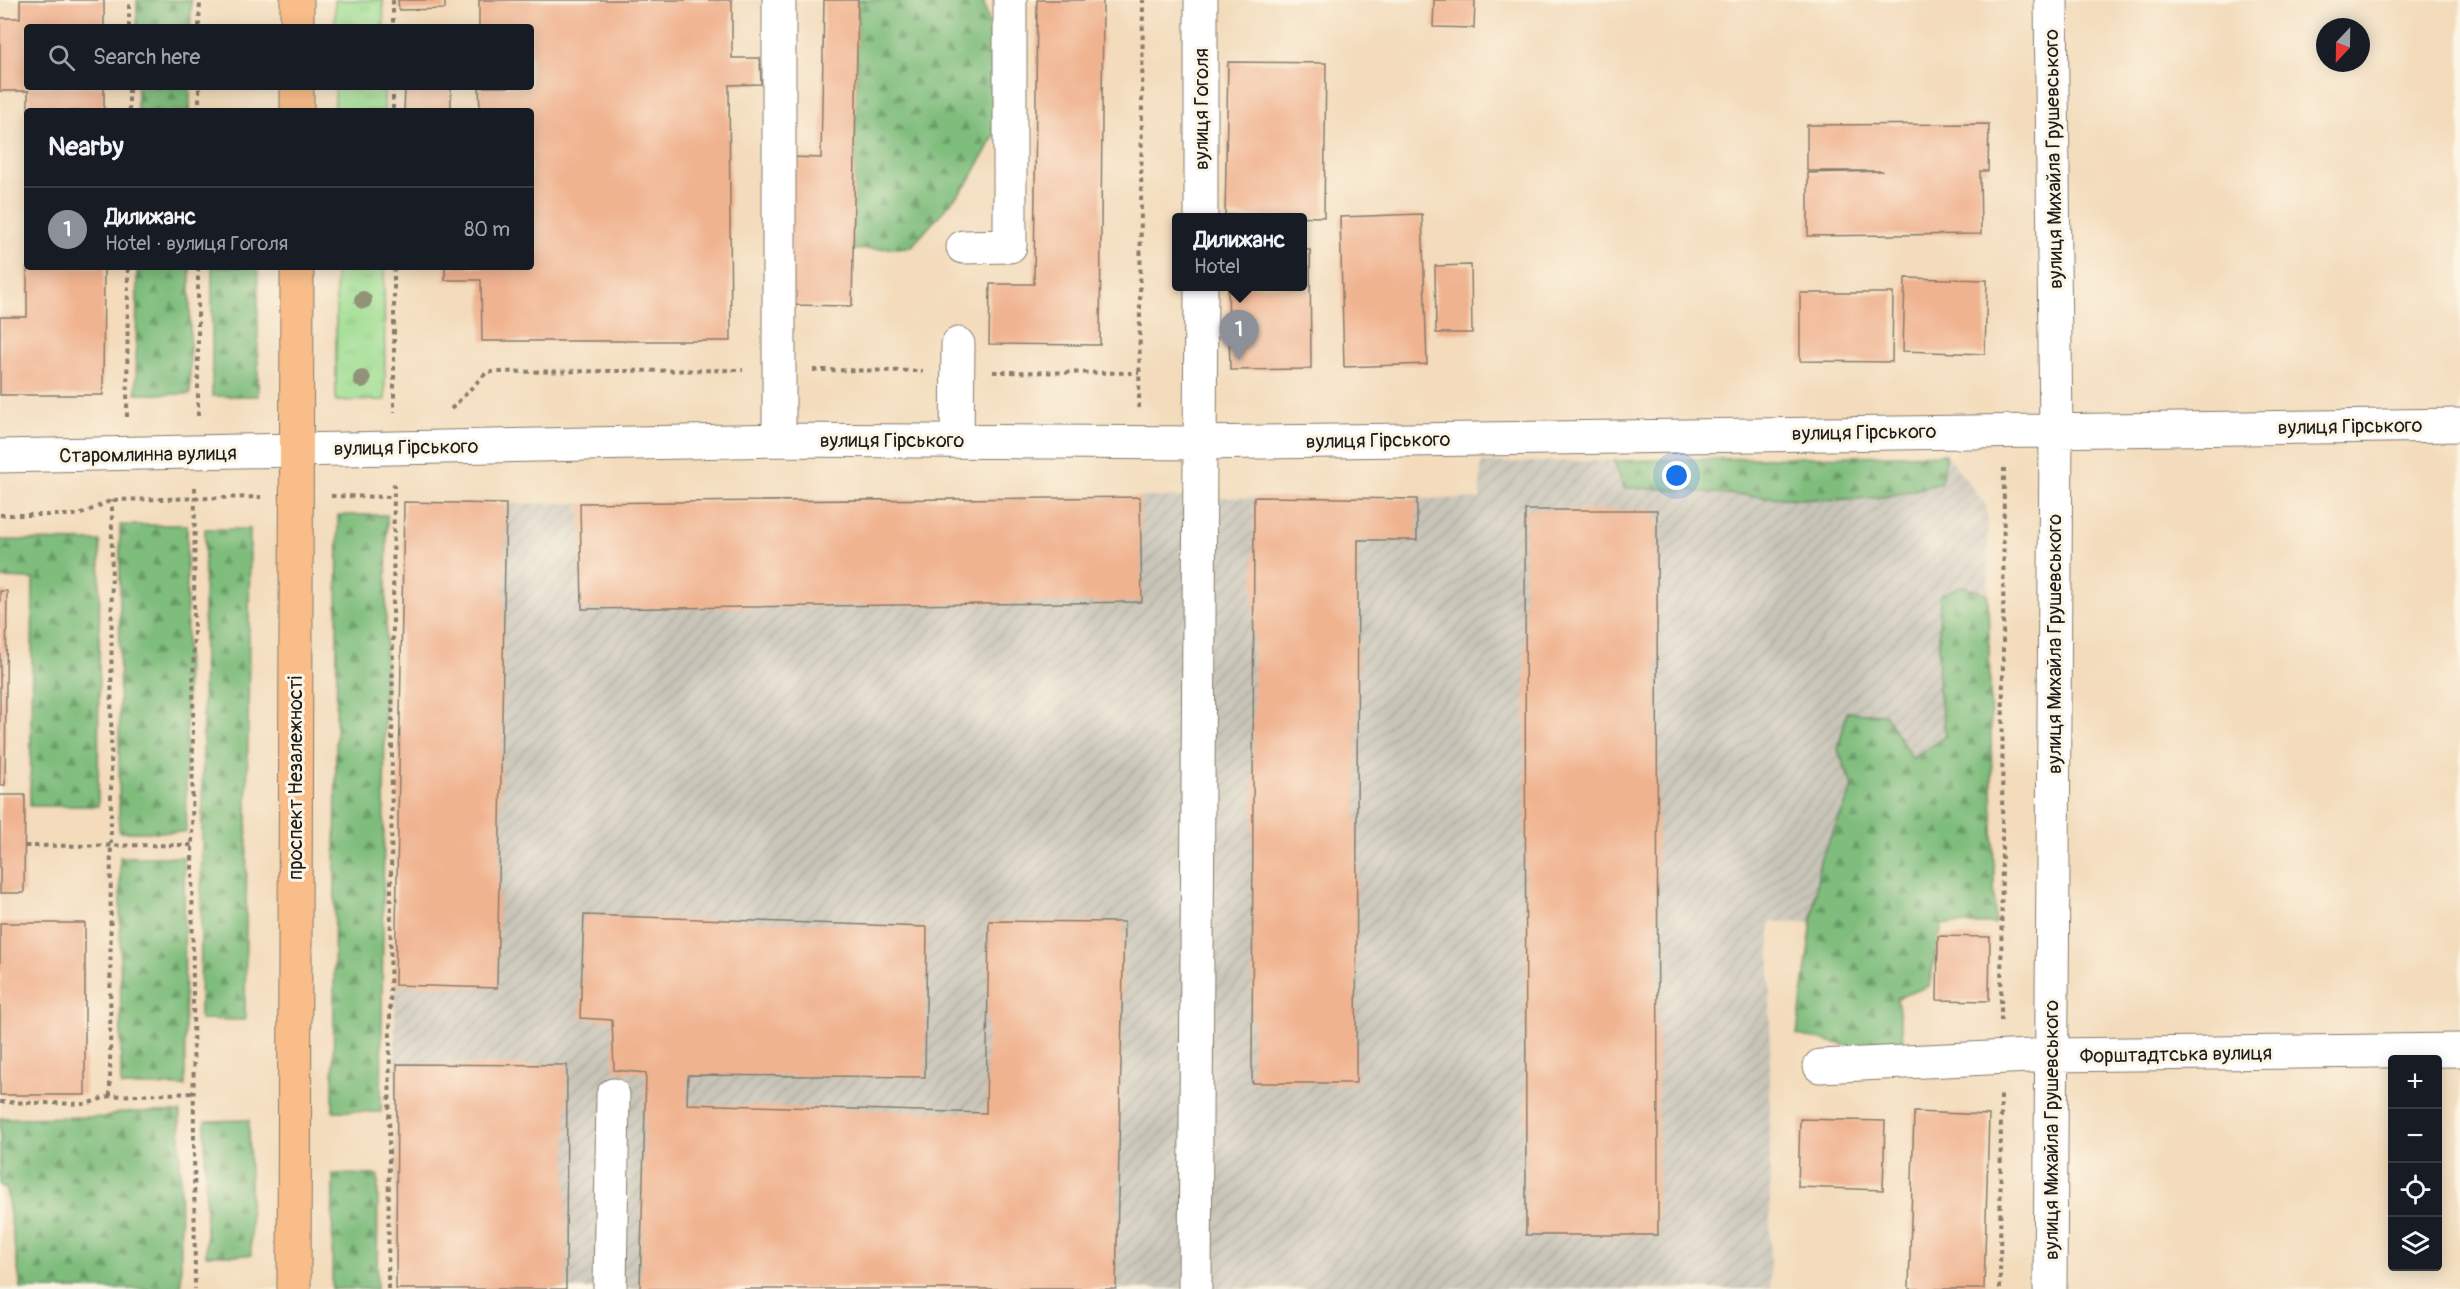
<!DOCTYPE html>
<html lang="en">
<head>
<meta charset="utf-8">
<style>
	:root { --surface:#171b24; --page:#20242c; --text:#f1f3f6; --muted:#9ea1a6; --line:#363941; --accent:#8c9099 }
	body { margin:0; font-family:Pangolin,sans-serif; background:var(--page); color:var(--text) }
	.controls { position:absolute; right:18px; bottom:18px; display:grid; overflow:hidden; border-radius:6px; box-shadow:0 3px 15px #0003 }
	.controls button { width:54px; height:54px; display:grid; place-items:center; padding:0; border:0; border-bottom:2px solid var(--line); background:var(--surface); color:var(--text); font:30px sans-serif }
	.compass { position:absolute; left:2316px; top:18px; width:54px; height:54px; border-radius:50%; background:var(--surface); box-shadow:0 3px 15px #0003; rotate:202deg }
	.you { position:absolute; left:1677px; top:476px; width:21px; height:21px; margin:-15px; border:4px solid #fff; border-radius:50%; background:#1a73e8; box-shadow:0 0 0 9px #1a73e833 }
	.badge { display:grid; place-items:center; width:39px; height:39px; border-radius:50%; background:var(--accent); color:#fff; font-size:20px; font-weight:700 }
	.pin { position:absolute; translate:-50% -50px; filter:drop-shadow(0 2px 3px #0008) }
	.pin::after { content:''; position:absolute; top:32px; width:21px; height:18px; background:inherit; clip-path:polygon(0 0,100% 0,50% 100%) }
	.popup { position:absolute; left:1172px; top:213px; width:135px; height:78px; box-sizing:border-box; display:grid; place-content:center; border-radius:6px; background:var(--surface); filter:drop-shadow(0 2px 4px #0005); font-size:20px; white-space:nowrap; color:var(--muted) }
	.popup b { font-size:22px; color:var(--text) }
	.popup::after { content:''; position:absolute; left:50%; top:100%; margin-left:-12px; border:12px solid transparent; border-top-color:var(--surface) }
	.list { margin:0; padding:0; list-style:none }
	h2 { display:flex; justify-content:space-between; align-items:center; height:78px; margin:0; padding:0 24px; font-size:26px }
	h2 small { font-size:20px; font-weight:400; color:var(--muted) }
	.list li { display:grid; grid-template-columns:39px 1fr auto; gap:18px; align-items:center; box-sizing:border-box; height:84px; padding:0 24px; border-top:2px solid var(--line) }
	.list b { display:block; font-size:22px; white-space:nowrap }
	.list p { margin:0; font-size:20px; white-space:nowrap; color:var(--muted) }
	.list em { font-size:20px; font-style:normal; color:var(--muted) }
	.icon { flex:none; width:33px; height:33px; fill:none; stroke:currentColor; stroke-width:2; stroke-linecap:round; stroke-linejoin:round }
	.map { position:relative; flex:none; width:2460px; height:1289px; overflow:hidden }
	.search { position:absolute; background:var(--surface); box-shadow:0 3px 15px #0003; left:24px; top:24px; width:510px; height:66px; display:flex; align-items:center; gap:15px; box-sizing:border-box; padding:0 21px; border-radius:6px; color:var(--muted); font-size:22px }
	.panel { position:absolute; background:var(--surface); box-shadow:0 3px 15px #0003; left:24px; top:108px; width:510px; height:162px; border-radius:6px }
	.map>svg:first-child { display:block }
	.industrial { fill:url(#industrial-furrows) }
	.grass { fill:url(#grass-tufts); stroke:#5e7d58; stroke-width:1.5 }
	.forest { fill:url(#forest-firs); stroke:#4e6c4c; stroke-width:1.5 }
	.building { fill:#f0b390 }
	.lines { fill:none; stroke-linecap:round; stroke-linejoin:round }
	.minor-casing { stroke:#887c6c; stroke-width:35 }
	.major-casing { stroke:#887c6c; stroke-width:35 }
	.path { stroke:#887c6c; stroke-width:4; stroke-dasharray:4.5 4.5; stroke-linecap:butt }
	.minor { stroke:#fff; stroke-width:33 }
	.major { stroke:#f8bd89; stroke-width:33 }
	.tree { fill:#929277 }
	.labels { text-anchor:middle; stroke-width:6; stroke-linejoin:round; paint-order:stroke }
	.street-label { font-size:20px; fill:#1c1c1c; stroke:#fcf5e5 }
</style>
</head>
<body>
<div class="map">
<svg width="2460" height="1289" viewBox="0 0 2460 1289">
	<defs>
		<pattern id="industrial-furrows" width="10" height="10" patternUnits="userSpaceOnUse" patternTransform="scale(1.5)"><rect width="10" height="10" fill="#c8c4b8"/><path d="M-1 1l2-2M0 10L10 0M9 11l2-2" fill="none" stroke="#aba89e"/></pattern>
		<pattern id="grass-tufts" width="24" height="20" patternUnits="userSpaceOnUse" patternTransform="scale(1.5)"><rect width="24" height="20" fill="#9fde93"/><path d="M3 7l-1-3M5 7V3M7 7l1-3M15 17l-1-3M17 17v-4M19 17l1-3" fill="none" stroke="#88be7e"/></pattern>
		<pattern id="forest-firs" width="22" height="20" patternUnits="userSpaceOnUse" patternTransform="scale(1.5)"><rect width="22" height="20" fill="#7fbd7d"/><path d="M5 1l3.5 6h-7zM16 11l3.5 6h-7z" fill="#679966"/></pattern>
	</defs>
	<rect width="100%" height="100%" fill="#fcf5e5"/>
	<filter id="ink" filterUnits="userSpaceOnUse"><feTurbulence type="fractalNoise" baseFrequency=".0167" numOctaves="2"/><feDisplacementMap in="SourceGraphic" scale="12" xChannelSelector="R" yChannelSelector="G"/><feConvolveMatrix kernelMatrix="1 2 1 2 8 2 1 2 1" color-interpolation-filters="sRGB"/></filter>
	<filter id="wash" filterUnits="userSpaceOnUse"><feTurbulence type="fractalNoise" baseFrequency=".008" numOctaves="4" result="noise"/><feDisplacementMap in="SourceGraphic" scale="24" xChannelSelector="R" yChannelSelector="G"/><feGaussianBlur stdDeviation="1.35" result="paint"/><feColorMatrix in="noise" values="0 0 0 0 0 0 0 0 0 0 0 0 0 0 0 0 0 1.4 0 .05"/><feComposite in="paint" operator="in"/></filter>
	<g filter="url(#wash)">
		<rect width="100%" height="100%" fill="#f3dbbb"/>
		<path class="industrial" d="M1946,454L1987,507L1995,924L1770,922V1289H396L395,985L404,502L506,504L1140,497L1480,499L1481,463Z"/>
		<path class="grass" d="M335,0H383L384,27H335Z
			M335,87H384V111H335Z
			M336,267H384L385,400L336,401Z"/>
		<path class="forest" d="M137,0H191V27H137Z
			M858,0H983L995,45L1000,125L968,183L911,247L853,250Z
			M137,87H190V111H137Z
			M137,267H190V394H136Z
			M212,267H258V396H212Z
			M1946,454L1941,483C1919,488 1895,497 1873,498C1790,504 1707,489 1624,488L1614,461Z
			M338,515H387L381,1112L333,1111Z
			M120,525H187L186,832H119Z
			M205,529H250L245,1020L200,1019Z
			M0,540L100,541L98,806H30L33,579L0,578Z
			M1962,586L1988,594L1995,924H1942L1929,986L1897,998L1903,1039L1882,1053L1797,1035L1820,860L1853,788L1838,750L1847,712L1885,714L1912,759L1946,736L1938,688L1940,595Z
			M120,857H184L185,1086H121Z
			M121,1112H180L181,1289H21L6,1189L0,1185V1118L107,1117Z
			M249,1120L251,1255H206L205,1121Z
			M333,1174L378,1175L377,1289H332Z"/>
		<g id="blocks">
			<path class="building" d="M20,0H104V27H27V87H104V111H28V91H0V18H20Z
				M398,0H445V9L399,10Z
				M479,0H732V58H760L761,84L729,85L731,341H482L481,280H445V267H531V111H480L479,87H531V27H479Z
				M824,0H858L852,306L788,305L791,157L821,158Z
				M1037,0H1103L1100,345L989,344L990,284H1034Z
				M1434,0H1475L1474,28L1433,27Z
				M1228,62L1326,63L1324,217L1225,215Z
				M405,87H451V111H404Z
				M1989,124L1988,171H1980L1981,234L1808,236V173L1883,171H1807V125Z
				M1422,214L1427,364L1344,367L1340,217Z
				M1302,250H1310L1311,369L1230,370L1228,286H1302Z
				M1471,265L1472,333H1436L1435,266Z
				M27,267H104L103,395H0V317H27Z
				M1905,278L1987,280L1985,354L1903,351Z
				M1800,293H1893L1892,362L1800,361Z
				M1140,497L1142,602L582,609L580,503Z
				M1254,497L1417,499V540H1358L1356,1083H1252Z
				M404,502L506,504L497,988L395,985Z
				M1525,510H1657L1658,1235H1526Z
				M0,591H7L5,785H0Z
				M0,795H25L24,893H0Z
				M584,915L927,927L925,1077L688,1075L687,1104L986,1113L989,921L1124,922L1116,1289H640L646,1073L614,1070L612,1020L580,1018Z
				M0,923H85V1095H0Z
				M1938,936L1990,937L1989,1001L1937,1000Z
				M397,1064L567,1065L566,1289H396Z
				M1914,1112L1989,1115L1984,1289H1909Z
				M1800,1119L1885,1121L1883,1190L1798,1187Z"/>
		</g>
	</g>
	<g filter="url(#ink)">
		<use href="#blocks" fill-opacity="0" stroke="#887c6c" stroke-width="1.5"/>
		<g class="lines">
			<defs>
				<path id="minor" d="M779,0V440
					M1201,218V0
					M963,247L1010,246V0
					M957,441L958,344
					M0,456L779,440L1200,443L2460,425
					M1820,1066L2051,1055L2460,1050
					M610,1289L613,1095
					M1195,1289L1201,286
					M2050,1289L2056,431L2051,0"/>
				<path id="major" d="M297,27V0
					M297,111V87
					M294,1289L297,267"/>
			</defs>
			<use href="#minor" class="minor-casing"/>
			<use href="#major" class="major-casing"/>
			<path class="path" d="M393,0V27
				M129,27V0
				M199,27L200,0
				M393,87V111
				M129,111V87
				M199,111V87
				M394,267V412
				M813,370L923,371
				M993,372L1139,373
				M1139,408L1143,0
				M451,409L487,372L743,370
				M198,416V267
				M127,417L128,267
				M195,487L192,845L195,1289
				M331,496L394,497
				M0,515H79L112,500L261,497
				M25,846L192,845
				M2001,1021L2004,468
				M110,1096L112,500
				M0,1102L86,1104L110,1096L194,1093
				M388,1289L394,483
				M2000,1289L2001,1092"/>
			<use href="#minor" class="minor"/>
			<use href="#major" class="major"/>
		</g>
		<g class="tree">
			<circle cx="363" cy="300" r="9"/>
			<circle cx="362" cy="379" r="9"/>
		</g>
	</g>
	<g class="labels">
		<g class="street-label">
			<text transform="translate(1201 109) rotate(-90)" y="7">вулиця Гоголя</text>
			<text transform="translate(2053 159) rotate(-91)" y="7">вулиця Михайла Грушевського</text>
			<text transform="translate(2350 426) rotate(-1)" y="7">вулиця Гірського</text>
			<text transform="translate(1864 432) rotate(-1)" y="7">вулиця Гірського</text>
			<text x="892" y="447">вулиця Гірського</text>
			<text transform="translate(1378 440) rotate(-1)" y="7">вулиця Гірського</text>
			<text transform="translate(406 447) rotate(-1)" y="7">вулиця Гірського</text>
			<text transform="translate(148 454) rotate(-1)" y="7">Старомлинна вулиця</text>
			<text transform="translate(2054 644) rotate(-90)" y="7">вулиця Михайла Грушевського</text>
			<text transform="translate(295 778) rotate(-90)" y="7">проспект Незалежності</text>
			<text transform="translate(2176 1054) rotate(-1)" y="7">Форштадтська вулиця</text>
			<text transform="translate(2051 1130) rotate(-90)" y="7">вулиця Михайла Грушевського</text>
		</g>
	</g>
</svg>
<div class="controls">
<button>+</button>
<button>−</button>
<button><svg class="icon" aria-label="locate" viewBox="0 0 24 24"><circle cx="12" cy="12" r="6"/><path d="M12 2v4M12 18v4M2 12h4M18 12h4"/></svg></button>
<button><svg class="icon" aria-label="layers" viewBox="0 0 24 24"><path d="M12 4l9 5-9 5-9-5zM3 14l9 5 9-5"/></svg></button>
</div>
<svg class="compass" viewBox="-18 -18 36 36"><path d="M0-13l5 13h-10z" fill="#e53935"/><path d="M0 13l5-13h-10z" fill="#9ea1a6"/></svg>
<div class="you"></div>
<div class="pin badge" style="left:1239px;top:360px">1</div>
<div class="popup"><b>Дилижанс</b>Hotel</div>
<div class="search"><svg class="icon" aria-label="search" viewBox="0 0 24 24"><circle cx="10" cy="10" r="6"/><path d="M15 15l6 6"/></svg>Search here</div>
<section class="panel">
<h2>Nearby<small></small></h2>
<ul class="list">
<li><span class="badge">1</span><div><b>Дилижанс</b><p>Hotel · вулиця Гоголя</p></div><em>80 m</em></li>
</ul>
</section>
</div>
</body>
</html>
